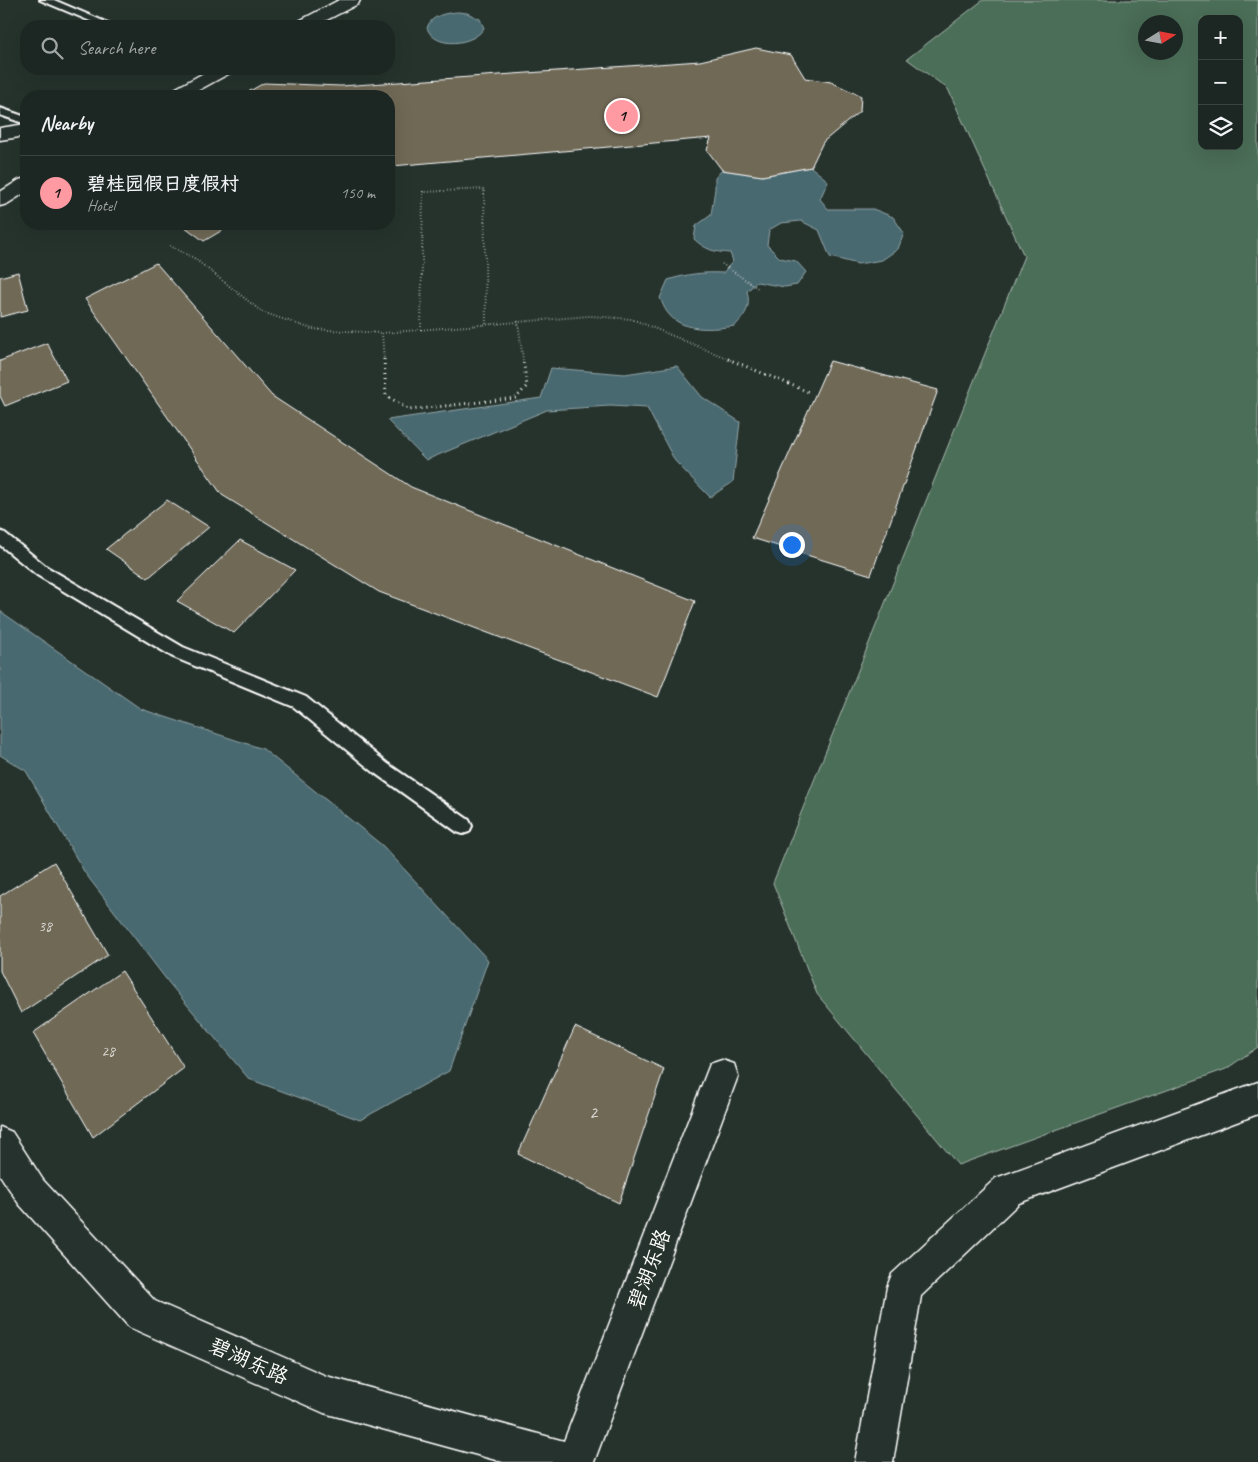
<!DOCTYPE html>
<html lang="en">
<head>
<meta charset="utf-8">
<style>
	:root { --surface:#1c2622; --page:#29322f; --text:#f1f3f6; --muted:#a0a5a5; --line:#3a4340; --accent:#ff9aa2 }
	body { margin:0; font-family:Caveat,"LXGW WenKai TC",sans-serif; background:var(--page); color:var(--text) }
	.controls { position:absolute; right:15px; top:15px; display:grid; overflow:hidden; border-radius:10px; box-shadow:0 5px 20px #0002 }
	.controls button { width:45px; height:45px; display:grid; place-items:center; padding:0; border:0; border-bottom:1px solid var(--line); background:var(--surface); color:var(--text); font:25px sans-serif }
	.compass { position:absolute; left:1138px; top:15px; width:45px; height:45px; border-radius:50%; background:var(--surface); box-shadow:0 5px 20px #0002; rotate:79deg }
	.you { position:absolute; left:791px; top:544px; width:18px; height:18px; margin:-12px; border:4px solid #fff; border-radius:50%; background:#1a73e8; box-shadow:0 0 0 8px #1a73e833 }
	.badge { display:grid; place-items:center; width:32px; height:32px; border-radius:50%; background:var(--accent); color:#111; font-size:16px; font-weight:700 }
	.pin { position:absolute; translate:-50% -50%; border:2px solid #fff; box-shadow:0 1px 5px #0006 }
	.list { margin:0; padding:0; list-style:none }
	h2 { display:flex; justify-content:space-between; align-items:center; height:65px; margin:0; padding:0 20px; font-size:21px }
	h2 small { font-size:16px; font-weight:400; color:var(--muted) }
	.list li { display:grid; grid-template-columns:32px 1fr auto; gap:15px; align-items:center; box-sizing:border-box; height:75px; padding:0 20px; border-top:1px solid var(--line) }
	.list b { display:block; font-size:19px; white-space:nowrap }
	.list p { margin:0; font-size:16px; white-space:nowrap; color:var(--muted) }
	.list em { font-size:16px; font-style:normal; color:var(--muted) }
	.icon { flex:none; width:28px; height:28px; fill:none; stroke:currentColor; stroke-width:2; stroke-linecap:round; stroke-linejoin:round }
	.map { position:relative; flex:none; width:1258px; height:1462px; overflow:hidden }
	.search { position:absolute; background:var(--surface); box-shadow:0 5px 20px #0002; left:20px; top:20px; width:375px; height:55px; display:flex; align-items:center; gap:12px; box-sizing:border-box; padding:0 18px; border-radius:20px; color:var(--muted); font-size:19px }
	.panel { position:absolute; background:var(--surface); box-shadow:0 5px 20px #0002; left:20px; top:90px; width:375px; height:140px; border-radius:20px }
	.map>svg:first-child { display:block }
	.green { fill:#4c6e59; stroke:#a6b6ac; fill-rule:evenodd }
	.water { fill:#496970; stroke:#92a5a9 }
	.building { fill:#6f6957; stroke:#fff }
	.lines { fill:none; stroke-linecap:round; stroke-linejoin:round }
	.lane-casing { stroke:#fff; stroke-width:4 }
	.street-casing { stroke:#fff; stroke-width:3 }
	.path-far1 { stroke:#fff; stroke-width:2; stroke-dasharray:0.5 2.5; stroke-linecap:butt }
	.path { stroke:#fff; stroke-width:3; stroke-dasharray:1 4; stroke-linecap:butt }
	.lane { fill:#26332d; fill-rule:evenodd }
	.street { fill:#26332d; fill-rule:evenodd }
	.labels { text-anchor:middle; stroke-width:4; stroke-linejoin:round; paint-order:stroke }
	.number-label { font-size:15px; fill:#dbdad5 }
	.near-number-label { font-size:18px; fill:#dbdad5 }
	.near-street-label { font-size:21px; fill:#fff; stroke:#26332d }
</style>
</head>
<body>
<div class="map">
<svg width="1258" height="1462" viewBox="0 0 1258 1462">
	<rect width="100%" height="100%" fill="#26332d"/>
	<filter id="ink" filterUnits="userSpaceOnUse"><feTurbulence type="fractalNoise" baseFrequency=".02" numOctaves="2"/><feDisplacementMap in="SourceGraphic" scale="10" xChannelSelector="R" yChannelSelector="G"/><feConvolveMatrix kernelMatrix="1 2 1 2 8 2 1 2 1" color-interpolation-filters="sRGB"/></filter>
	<g filter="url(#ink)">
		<path class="green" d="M983,0H1258V1047L1226,1069L958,1165L817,994L773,883L1024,256L948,89L907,59ZM1202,19H1239V146H1202ZM1146,22H1176V52H1146Z"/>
		<path class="water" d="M458,12L467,13L480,19L484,28C474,45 435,50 427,28C431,15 446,13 458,12Z
			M811,167L828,181L820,199L828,209H873L893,217L904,233L898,249L882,260L858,264L830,257L819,230L801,221L781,223L769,230L767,245L780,258L796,261L806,272L797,285L785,287L757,282L747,291C751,307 746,314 735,326C713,329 682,333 667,312C664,308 662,302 660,298L668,280C687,274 703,272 723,273L733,261L730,253C714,252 706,250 694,239L696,226L711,215L715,189V178L722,170L762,176Z
			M677,366L702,397L740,422L733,482L710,497L675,461L647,408L610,406L547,410L426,460L387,420L541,398L551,368L625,374Z
			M0,611L141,709L263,749L383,846L488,960L449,1071L360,1120L249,1079L169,983L85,873L26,771L0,755Z"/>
		<path class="building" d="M756,48L791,55L805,78L831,82L861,96L860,111L823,142L811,167L762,176L722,170L707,150L711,138L392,166L389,147V96H241L264,83L341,86L700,61Z
			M181,224H233L204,241Z
			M156,263L272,396L411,487L695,601L658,697L379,592L222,495L85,299Z
			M18,272L28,310L0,317V277Z
			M47,343L67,381L5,406L0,396V361Z
			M830,361L938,390L871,575L752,538Z
			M167,500L209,527L148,578L106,549Z
			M240,540L295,570L234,633L177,601Z
			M54,862L108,955L21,1013L0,971V896Z
			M122,971L184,1068L93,1137L33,1033Z
			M575,1027L664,1069L619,1203L518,1154Z"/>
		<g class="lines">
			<defs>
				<path id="lane" d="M40,0H54L115,26H102Z
					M0,108L26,117V124L0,115Z
					M0,531L5,533L47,567L183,647L306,697L388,764L469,820L472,826L469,832L463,834L457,832L376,774L294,707L173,657L37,575L0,545Z"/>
				<path id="street" d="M339,0H360L358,4L315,26H295L297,22Z
					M211,69H233L230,73L188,96H166L169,92Z
					M26,124V136L0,140V128Z
					M26,178V192L7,204L0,206V192L19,180Z
					M722,1060L734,1064L738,1076L594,1462H503L324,1413L129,1327L19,1204L0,1175V1127L12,1132L43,1180L155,1301L326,1376L564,1441L710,1064Z
					M1258,1082V1114L1019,1203L921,1296L893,1462H855L887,1287L892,1274L996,1178Z"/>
			</defs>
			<use href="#lane" class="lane-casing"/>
			<use href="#street" class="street-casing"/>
			<path class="path-far1" d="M170,246L194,258L262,312L312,329L382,333L590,316L632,319L731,360
				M722,264L759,289
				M518,321L523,360
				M421,330L423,192L484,189L486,325
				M382,333L384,360"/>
			<path class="path" d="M384,359L386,395L409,410L516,398L527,386L523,359
				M728,359L811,393"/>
			<use href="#lane" class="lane"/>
			<use href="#street" class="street"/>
		</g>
	</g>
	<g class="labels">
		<g class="number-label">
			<text x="45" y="931">38</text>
			<text x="108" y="1056">28</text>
		</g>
		<g class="near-number-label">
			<text x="593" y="1118">2</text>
		</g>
		<g class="near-street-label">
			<text transform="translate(649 1269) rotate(-69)" y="7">碧湖东路</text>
			<text transform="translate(249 1361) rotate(24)" y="7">碧湖东路</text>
		</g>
	</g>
</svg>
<div class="controls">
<button>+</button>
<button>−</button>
<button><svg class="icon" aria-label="layers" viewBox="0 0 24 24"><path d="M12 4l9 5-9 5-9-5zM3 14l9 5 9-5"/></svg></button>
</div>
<svg class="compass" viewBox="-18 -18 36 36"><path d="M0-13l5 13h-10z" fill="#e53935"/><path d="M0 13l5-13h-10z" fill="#a0a5a5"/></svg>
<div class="you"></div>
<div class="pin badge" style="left:622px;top:116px">1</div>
<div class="search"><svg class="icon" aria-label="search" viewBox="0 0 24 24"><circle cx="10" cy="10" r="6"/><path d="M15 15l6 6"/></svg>Search here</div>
<section class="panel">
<h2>Nearby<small></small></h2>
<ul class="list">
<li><span class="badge">1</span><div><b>碧桂园假日度假村</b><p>Hotel</p></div><em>150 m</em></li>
</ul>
</section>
</div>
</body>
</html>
